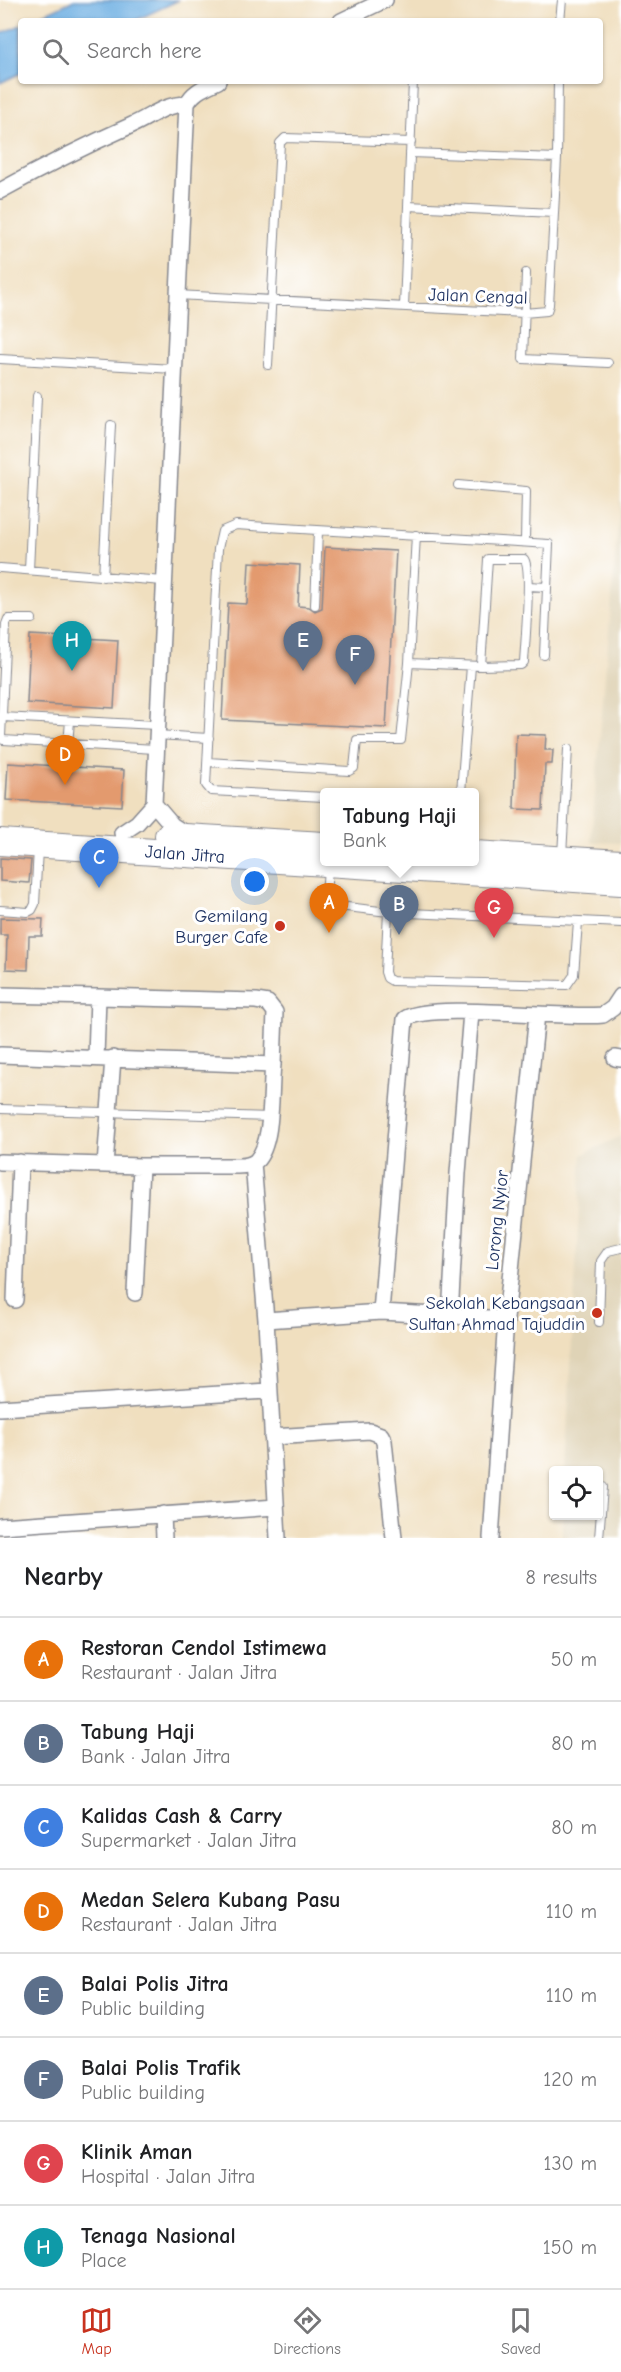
<!DOCTYPE html>
<html lang="en">
<head>
<meta charset="utf-8">
<style>
	:root { --surface:#fff; --page:#f6f6f6; --text:#202124; --muted:#757577; --line:#e0e0e0; --accent:#c8321e }
	body { margin:0; font-family:"Comic Neue",sans-serif; background:var(--page); color:var(--text) }
	.controls { position:absolute; right:18px; bottom:18px; display:grid; overflow:hidden; border-radius:6px; box-shadow:0 2px 4px #0004 }
	.controls button { width:54px; height:54px; display:grid; place-items:center; padding:0; border:0; border-bottom:2px solid var(--line); background:var(--surface); color:var(--text); font:30px sans-serif }
	.you { position:absolute; left:255px; top:882px; width:21px; height:21px; margin:-15px; border:4px solid #fff; border-radius:50%; background:#1a73e8; box-shadow:0 0 0 9px #1a73e833 }
	.badge { display:grid; place-items:center; width:39px; height:39px; border-radius:50%; background:var(--accent); color:#fff; font-size:20px; font-weight:700 }
	.pin { position:absolute; translate:-50% -50px; filter:drop-shadow(0 2px 3px #0008) }
	.pin::after { content:''; position:absolute; top:32px; width:21px; height:18px; background:inherit; clip-path:polygon(0 0,100% 0,50% 100%) }
	.popup { position:absolute; left:320px; top:788px; width:159px; height:78px; box-sizing:border-box; display:grid; place-content:center; border-radius:6px; background:var(--surface); filter:drop-shadow(0 2px 4px #0005); font-size:20px; white-space:nowrap; color:var(--muted) }
	.popup b { font-size:22px; color:var(--text) }
	.popup::after { content:''; position:absolute; left:50%; top:100%; margin-left:-12px; border:12px solid transparent; border-top-color:var(--surface) }
	.list { margin:0; padding:0; list-style:none }
	h2 { display:flex; justify-content:space-between; align-items:center; height:78px; margin:0; padding:0 24px; font-size:26px }
	h2 small { font-size:20px; font-weight:400; color:var(--muted) }
	.list li { display:grid; grid-template-columns:39px 1fr auto; gap:18px; align-items:center; box-sizing:border-box; height:84px; padding:0 24px; border-top:2px solid var(--line) }
	.list b { display:block; font-size:22px; white-space:nowrap }
	.list p { margin:0; font-size:20px; white-space:nowrap; color:var(--muted) }
	.list em { font-size:20px; font-style:normal; color:var(--muted) }
	.icon { flex:none; width:33px; height:33px; fill:none; stroke:currentColor; stroke-width:2; stroke-linecap:round; stroke-linejoin:round }
	.map { position:relative; flex:none; width:621px; height:1538px; overflow:hidden }
	.search { position:absolute; background:var(--surface); box-shadow:0 2px 4px #0004; left:18px; right:18px; top:18px; height:66px; display:flex; align-items:center; gap:15px; box-sizing:border-box; padding:0 21px; border-radius:6px; color:var(--muted); font-size:22px }
	.sheet { height:750px; background:var(--surface) }
	nav { display:flex; justify-content:space-around; align-items:center; box-sizing:border-box; height:84px; border-top:2px solid var(--line); background:var(--surface); font-size:16px; color:var(--muted) }
	nav a { display:grid; justify-items:center; gap:3px }
	nav .on { color:var(--accent) }
	.map>svg:first-child { display:block }
	.built { fill:#dfd3b6 }
	.water { fill:#6dafe2; stroke:#446fa0; stroke-width:1.5 }
	.building { fill:#e39a6e }
	.lines { fill:none; stroke-linecap:round; stroke-linejoin:round }
	.service-casing { stroke:#86878e; stroke-width:10 }
	.minor-casing { stroke:#86878e; stroke-width:18 }
	.trunk-casing { stroke:#86878e; stroke-width:28 }
	.service { stroke:#fff; stroke-width:8 }
	.minor { stroke:#fff; stroke-width:15 }
	.trunk { stroke:#fff; stroke-width:26 }
	.poi-dot { fill:#c8321e; stroke:#fff; stroke-width:2 }
	.labels { text-anchor:middle; stroke-width:6; stroke-linejoin:round; paint-order:stroke }
	.street-label { font-size:18px; fill:#1b2f5e; stroke:#fff }
	.poi-label { font-size:18px; fill:#1b2f5e; stroke:#fff; text-anchor:end }
</style>
</head>
<body>
<div class="map">
<svg width="621" height="1538" viewBox="0 0 621 1538">
	<rect width="100%" height="100%" fill="#fff"/>
	<filter id="ink" filterUnits="userSpaceOnUse"><feTurbulence type="fractalNoise" baseFrequency=".0167" numOctaves="2"/><feDisplacementMap in="SourceGraphic" scale="12" xChannelSelector="R" yChannelSelector="G"/><feConvolveMatrix kernelMatrix="1 2 1 2 8 2 1 2 1" color-interpolation-filters="sRGB"/></filter>
	<filter id="wash" filterUnits="userSpaceOnUse"><feTurbulence type="fractalNoise" baseFrequency=".008" numOctaves="4" result="noise"/><feDisplacementMap in="SourceGraphic" scale="24" xChannelSelector="R" yChannelSelector="G"/><feGaussianBlur stdDeviation="1.35" result="paint"/><feColorMatrix in="noise" values="0 0 0 0 0 0 0 0 0 0 0 0 0 0 0 0 0 1.4 0 .05"/><feComposite in="paint" operator="in"/></filter>
	<g filter="url(#wash)">
		<rect width="100%" height="100%" fill="#f0dfbf"/>
		<path class="built" d="M621,488V843L591,842Z
			M621,1136V1538H562L563,1516H598V1470H565L582,1155Z"/>
		<path class="water" d="M74,0H179L134,21H29Z
			M21,25V73L0,83V34Z"/>
		<g id="blocks">
			<path class="building" d="M325,547L396,551L386,728L222,720L228,603L247,604L249,562L300,565L298,606L309,607L315,611L322,608Z
				M30,635L118,640L114,708L27,703Z
				M516,734L546,735L545,750H553L552,764H545L543,810L514,809Z
				M8,763L124,770L122,806L6,800Z
				M0,858L31,860L29,883L0,881Z
				M0,918L43,919L42,936H29L28,970L6,969L7,935H0Z"/>
		</g>
	</g>
	<g filter="url(#ink)">
		<use href="#blocks" fill-opacity="0" stroke="#86878e" stroke-width="1.5"/>
		<g class="lines">
			<defs>
				<path id="service" d="M560,21L562,0
					M410,153L557,158
					M408,206L554,213
					M526,273L523,359L608,363
					M177,295L524,313L547,311L549,305L557,158L558,81
					M404,307L413,81
					M0,359L174,369
					M268,365L280,143L285,138L411,142
					M458,485L526,491L525,541
					M0,568L163,581
					M29,570L37,396
					M103,577L111,425
					M528,586L547,587
					M315,605L318,531
					M32,619H8L6,624L1,737L3,740L155,749
					M409,663L481,666L521,665L524,662C525,645 532,567 524,559H488L481,666
					M2,717L156,725
					M156,735L209,738
					M68,744L70,721
					M208,762L349,771L354,768L357,740H401L409,663L416,535
					M461,792L471,666
					M324,797L211,791L206,785L218,549L222,531L236,525L549,544L544,655
					M562,855L568,749
					M328,867L326,897L331,903L339,906L388,912L621,923
					M0,910L28,912L32,910L35,904L38,849
					M388,912L385,972L387,978L392,981L567,985L574,975L578,922
					M0,1109L270,1117
					M599,1322L601,1261L608,1251L621,1248
					M599,1538L603,1487"/>
				<path id="minor" d="M341,21L385,0
					M0,191C43,167 87,145 132,125C154,115 162,105 187,104
					M154,804L172,825L186,834
					M122,833L137,823L154,804L187,104C193,91 206,87 218,81
					M0,995L98,997
					M0,1055L273,1065C270,1089 274,1143 256,1161C251,1165 244,1166 238,1166H141L0,1162
					M96,1057L98,997L256,1001L268,1003L275,1012L273,1065
					M615,1058L621,1059
					M253,1163L266,1320L278,1538
					M105,1165L113,1058
					M135,1293L141,1166
					M15,1300L20,1162
					M381,1312L405,1019C428,1002 566,1019 603,1015L613,1008L621,996
					M450,1316L458,1173L471,1012
					M266,1320L381,1312L506,1319
					M0,1408L268,1391
					M272,1437L370,1431L381,1435L384,1441L394,1538
					M163,1514L164,1538
					M0,1526L276,1507
					M491,1538L506,1319L537,1014"/>
				<path id="trunk" d="M168,836L324,845
					M0,842L621,882
					M474,854L621,863"/>
			</defs>
			<use href="#service" class="service-casing"/>
			<use href="#minor" class="minor-casing"/>
			<use href="#trunk" class="trunk-casing"/>
			<use href="#service" class="service"/>
			<use href="#minor" class="minor"/>
			<use href="#trunk" class="trunk"/>
		</g>
	</g>
	<g class="poi-dot">
		<circle cx="280" cy="926" r="6"/>
		<circle cx="597" cy="1313" r="6"/>
	</g>
	<g class="labels">
		<g class="street-label">
			<text transform="translate(478 296) rotate(2)" y="6">Jalan Cengal</text>
			<text transform="translate(185 854) rotate(4)" y="6">Jalan Jitra</text>
			<text transform="translate(497 1220) rotate(-84)" y="6">Lorong Nyior</text>
		</g>
		<g class="poi-label">
			<text x="268" y="922">Gemilang<tspan x="268" dy="21">Burger Cafe</tspan></text>
			<text x="585" y="1309">Sekolah Kebangsaan<tspan x="585" dy="21">Sultan Ahmad Tajuddin</tspan></text>
		</g>
	</g>
</svg>
<div class="controls">
<button><svg class="icon" aria-label="locate" viewBox="0 0 24 24"><circle cx="12" cy="12" r="6"/><path d="M12 2v4M12 18v4M2 12h4M18 12h4"/></svg></button>
</div>
<div class="you"></div>
<div class="pin badge" style="left:329px;top:933px;background:#e8710a">A</div>
<div class="pin badge" style="left:399px;top:935px;background:#5c6f8a">B</div>
<div class="popup"><b>Tabung Haji</b>Bank</div>
<div class="pin badge" style="left:99px;top:888px;background:#3f7fe0">C</div>
<div class="pin badge" style="left:65px;top:785px;background:#e8710a">D</div>
<div class="pin badge" style="left:303px;top:671px;background:#5c6f8a">E</div>
<div class="pin badge" style="left:355px;top:685px;background:#5c6f8a">F</div>
<div class="pin badge" style="left:494px;top:938px;background:#e0444e">G</div>
<div class="pin badge" style="left:72px;top:671px;background:#0f9aa8">H</div>
<div class="search"><svg class="icon" aria-label="search" viewBox="0 0 24 24"><circle cx="10" cy="10" r="6"/><path d="M15 15l6 6"/></svg>Search here</div>
</div>
<section class="sheet">
<h2>Nearby<small>8 results</small></h2>
<ul class="list">
<li><span class="badge" style="background:#e8710a">A</span><div><b>Restoran Cendol Istimewa</b><p>Restaurant · Jalan Jitra</p></div><em>50 m</em></li>
<li><span class="badge" style="background:#5c6f8a">B</span><div><b>Tabung Haji</b><p>Bank · Jalan Jitra</p></div><em>80 m</em></li>
<li><span class="badge" style="background:#3f7fe0">C</span><div><b>Kalidas Cash &amp; Carry</b><p>Supermarket · Jalan Jitra</p></div><em>80 m</em></li>
<li><span class="badge" style="background:#e8710a">D</span><div><b>Medan Selera Kubang Pasu</b><p>Restaurant · Jalan Jitra</p></div><em>110 m</em></li>
<li><span class="badge" style="background:#5c6f8a">E</span><div><b>Balai Polis Jitra</b><p>Public building</p></div><em>110 m</em></li>
<li><span class="badge" style="background:#5c6f8a">F</span><div><b>Balai Polis Trafik</b><p>Public building</p></div><em>120 m</em></li>
<li><span class="badge" style="background:#e0444e">G</span><div><b>Klinik Aman</b><p>Hospital · Jalan Jitra</p></div><em>130 m</em></li>
<li><span class="badge" style="background:#0f9aa8">H</span><div><b>Tenaga Nasional</b><p>Place</p></div><em>150 m</em></li>
</ul>
</section>
<nav>
<a class="on"><svg class="icon" aria-label="map" viewBox="0 0 24 24"><path d="M3 6l6-2 6 2 6-2v14l-6 2-6-2-6 2zM9 4v14M15 6v14"/></svg>Map</a>
<a><svg class="icon" aria-label="directions" viewBox="0 0 24 24"><path d="M12 3l9 9-9 9-9-9zM9 14v-3h6M13 9l2 2-2 2"/></svg>Directions</a>
<a><svg class="icon" aria-label="saved" viewBox="0 0 24 24"><path d="M7 4h10v16l-5-4-5 4z"/></svg>Saved</a>
</nav>
</body>
</html>
